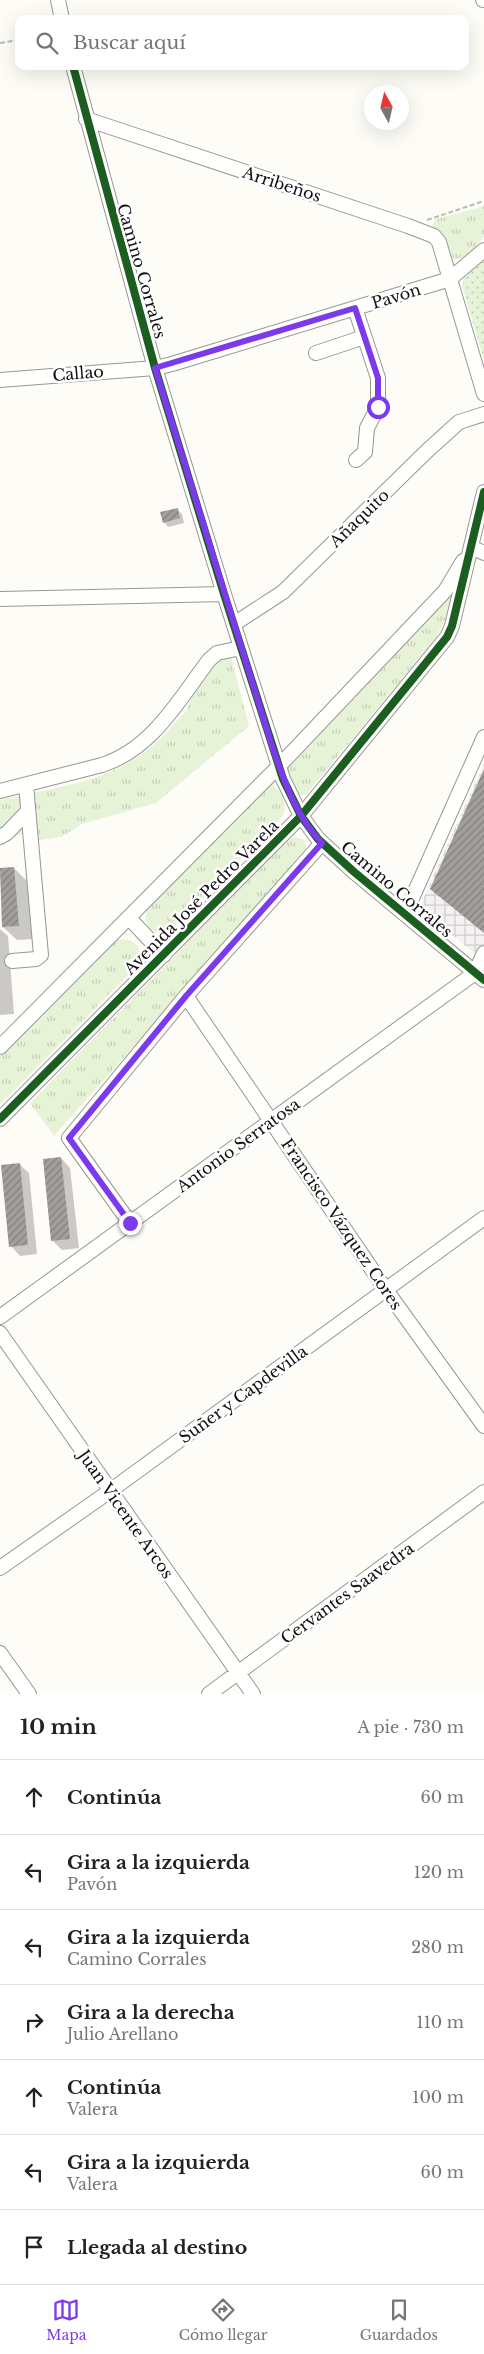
<!DOCTYPE html>
<html lang="es">
<head>
<meta charset="utf-8">
<style>
	:root { --surface:#fff; --page:#f6f6f6; --text:#222; --muted:#767676; --line:#e0e0e0; --accent:#7c3aed }
	body { margin:0; font-family:"Libre Baskerville",serif; background:var(--page); color:var(--text) }
	.compass { position:absolute; left:364px; top:85px; width:45px; height:45px; border-radius:50%; background:var(--surface); box-shadow:0 5px 20px #0002; rotate:352deg }
	.stop { position:absolute; width:15px; height:15px; margin:-11px; border:4px solid #7c3aed; border-radius:50%; background:#fff }
	.stop.end { background:#7c3aed; border-color:#fff; box-shadow:0 1px 5px #0008 }
	.list { margin:0; padding:0; list-style:none }
	h2 { display:flex; justify-content:space-between; align-items:center; height:65px; margin:0; padding:0 20px; font-size:21px }
	h2 small { font-size:16px; font-weight:400; color:var(--muted) }
	.list li { display:grid; grid-template-columns:32px 1fr auto; gap:15px; align-items:center; box-sizing:border-box; height:75px; padding:0 20px; border-top:1px solid var(--line) }
	.list b { display:block; font-size:19px; white-space:nowrap }
	.list p { margin:0; font-size:16px; white-space:nowrap; color:var(--muted) }
	.list em { font-size:16px; font-style:normal; color:var(--muted) }
	.icon { flex:none; width:28px; height:28px; fill:none; stroke:currentColor; stroke-width:2; stroke-linecap:round; stroke-linejoin:round }
	.map { position:relative; flex:none; width:484px; height:1694px; overflow:hidden }
	.search { position:absolute; background:var(--surface); box-shadow:0 5px 20px #0002; left:15px; right:15px; top:15px; height:55px; display:flex; align-items:center; gap:12px; box-sizing:border-box; padding:0 18px; border-radius:10px; color:var(--muted); font-size:19px }
	.sheet { height:590px; background:var(--surface) }
	nav { display:flex; justify-content:space-around; align-items:center; box-sizing:border-box; height:70px; border-top:1px solid var(--line); background:var(--surface); font-size:14px; color:var(--muted) }
	nav a { display:grid; justify-items:center; gap:2px }
	nav .on { color:var(--accent) }
	.map>svg:first-child { display:block }
	.industrial { fill:url(#industrial-grid) }
	.grass { fill:url(#grass-tufts) }
	.park { fill:url(#park-dots) }
	.shadow { fill:#0003 }
	.building { fill:url(#building-hatch) }
	.lines { fill:none; stroke-linecap:round; stroke-linejoin:round }
	.minor-casing { stroke:#979795; stroke-width:16 }
	.path { stroke:#b9b9b8; stroke-width:2; stroke-dasharray:5 2.5; stroke-linecap:butt }
	.minor { stroke:#fffffe; stroke-width:14 }
	.cycleway-casing { stroke:#fff; stroke-width:11 }
	.cycleway { stroke:#1b5e20; stroke-width:8 }
	.route { stroke:#7c3aed; stroke-width:6 }
	.labels { text-anchor:middle; stroke-width:5; stroke-linejoin:round; paint-order:stroke }
	.street-label { font-size:16px; fill:#111; stroke:#fff }
</style>
</head>
<body>
<div class="map">
<svg width="484" height="1694" viewBox="0 0 484 1694">
	<defs>
		<pattern id="industrial-grid" width="8" height="8" patternUnits="userSpaceOnUse" patternTransform="scale(1.25)"><rect width="8" height="8" fill="#f5f0f3"/><path d="M0 4h8M4 0v8" fill="none" stroke="#d1cdcf"/></pattern>
		<pattern id="grass-tufts" width="24" height="20" patternUnits="userSpaceOnUse" patternTransform="scale(1.25)"><rect width="24" height="20" fill="#e7f3d7"/><path d="M3 7l-1-3M5 7V3M7 7l1-3M15 17l-1-3M17 17v-4M19 17l1-3" fill="none" stroke="#c5cfb8"/></pattern>
		<pattern id="park-dots" width="8" height="8" patternUnits="userSpaceOnUse" patternTransform="scale(1.25)"><rect width="8" height="8" fill="#e7f3d7"/><path d="M2 2h.1M6 6h.1" fill="none" stroke="#c5cfb8" stroke-width="1.8" stroke-linecap="round"/></pattern>
		<pattern id="building-hatch" width="6" height="6" patternUnits="userSpaceOnUse" patternTransform="scale(1.25)"><rect width="6" height="6" fill="#a19f9c"/><path d="M-1 1l2-2M0 6l6-6M5 7l2-2" fill="none" stroke="#82807e"/></pattern>
	</defs>
	<rect width="100%" height="100%" fill="#fdfcf7"/>
	<path class="industrial" d="M484,764V961L419,908Z"/>
	<path class="grass" d="M484,206V237L466,257L454,259L432,226L436,219Z
		M457,580L452,606L435,639L309,791L305,795L299,796L285,773L286,764Z
		M231,657L249,726L156,803L82,824L61,837L33,841L31,793C87,783 136,770 173,725C177,720 183,716 186,711C189,707 189,701 191,696C197,682 215,659 231,657Z
		M272,784C283,793 290,808 280,819L173,928C163,936 152,933 146,922V912L150,906Z
		M24,795L25,833L0,839V800Z
		M295,837L303,839L306,843V850L302,857L54,1136L30,1103L286,842Z
		M118,939L130,940L138,946L140,955L136,967L0,1104V1056L98,957Z"/>
	<path class="park" d="M484,258V360L462,286L465,275Z"/>
	<path class="shadow" d="M177,510L182,514L184,523L168,527L164,522Z
		M14,868L27,881L32,939L17,940L3,927L0,869Z
		M0,929L8,936L14,1014L0,1015Z
		M61,1158L70,1168L79,1248L62,1250L53,1241Z
		M19,1164L29,1173L37,1254L20,1256L11,1246Z"/>
	<path class="building" d="M178,508L180,518L163,523L160,512Z
		M484,769V933L430,889Z
		M14,867L19,926L2,927L0,868Z
		M61,1157L70,1239L51,1241L43,1159Z
		M20,1163L28,1245L9,1247L1,1165Z"/>
	<g class="lines">
		<defs>
			<path id="minor" d="M58,0L62,19
				M483,0H484
				M73,66L155,368L224,594L283,779L301,816L318,839L353,871L484,980
				M86,119L408,226L434,236L439,242L484,394
				M355,308L378,378V407L367,428L365,452L356,460
				M316,353L364,337
				M0,380L155,368L172,364L450,279L484,250
				M471,547L484,553
				M0,599L224,594
				M234,624L283,592L427,451L459,422L484,414
				M0,791L102,765C152,749 178,701 209,660L217,653L241,648
				M0,837L7,833L27,812
				M405,914L484,737
				M129,918L164,955
				M12,961L36,959L41,955L26,785
				M186,996L386,1290L484,1426
				M0,1047L279,766L445,591L463,561
				M0,1119L301,816L447,637L452,626L484,492
				M130,1223L69,1138L186,996L322,843
				M0,1317L475,973L484,953
				M0,1333L253,1694
				M0,1568L110,1491L484,1218
				M0,1653L29,1694
				M209,1694L484,1492"/>
		</defs>
		<use href="#minor" class="minor-casing"/>
		<path class="path" d="M0,43L19,40
			M427,220L484,201"/>
		<use href="#minor" class="minor"/>
		<defs>
			<path id="cycleway" d="M73,66L155,368L224,594L283,779L301,816L318,839L353,871L484,980
				M0,1119L301,816L447,637L452,626L484,492"/>
		</defs>
		<use href="#cycleway" class="cycleway-casing"/>
		<use href="#cycleway" class="cycleway"/>
	</g>
	<g class="lines">
		<path class="route" d="M130,1223L69,1138L186,996L322,843C296,817 284,780 272,746L155,368L355,308L378,378V407"/>
	</g>
	<g class="labels">
		<g class="street-label">
			<text transform="translate(282 184) rotate(18)" y="6">Arribeños</text>
			<text transform="translate(142 271) rotate(74)" y="6">Camino Corrales</text>
			<text transform="translate(396 296) rotate(-17)" y="6">Pavón</text>
			<text transform="translate(78 373) rotate(-5)" y="6">Callao</text>
			<text transform="translate(359 518) rotate(-44)" y="6">Añaquito</text>
			<text transform="translate(397 889) rotate(40)" y="6">Camino Corrales</text>
			<text transform="translate(201 897) rotate(-45)" y="6">Avenida José Pedro Varela</text>
			<text transform="translate(238 1145) rotate(-36)" y="6">Antonio Serratosa</text>
			<text transform="translate(342 1224) rotate(56)" y="6">Francisco Vázquez Cores</text>
			<text transform="translate(243 1394) rotate(-36)" y="6">Suñer y Capdevilla</text>
			<text transform="translate(126 1514) rotate(55)" y="6">Juan Vicente Arcos</text>
			<text transform="translate(347 1593) rotate(-36)" y="6">Cervantes Saavedra</text>
		</g>
	</g>
</svg>
<svg class="compass" viewBox="-18 -18 36 36"><path d="M0-13l5 13h-10z" fill="#e53935"/><path d="M0 13l5-13h-10z" fill="#767676"/></svg>
<div class="stop" style="left:378px;top:407px"></div>
<div class="stop end" style="left:130px;top:1223px"></div>
<div class="search"><svg class="icon" aria-label="search" viewBox="0 0 24 24"><circle cx="10" cy="10" r="6"/><path d="M15 15l6 6"/></svg>Buscar aquí</div>
</div>
<section class="sheet">
<h2>10 min<small>A pie · 730 m</small></h2>
<ul class="list">
<li><svg class="icon" aria-label="ahead" viewBox="0 0 24 24"><path d="M12 20V5M6 11l6-6 6 6"/></svg><div><b>Continúa</b></div><em>60 m</em></li>
<li><svg class="icon" aria-label="left" viewBox="0 0 24 24"><path d="M17 20v-9H6M10 6l-5 5 5 5"/></svg><div><b>Gira a la izquierda</b><p>Pavón</p></div><em>120 m</em></li>
<li><svg class="icon" aria-label="left" viewBox="0 0 24 24"><path d="M17 20v-9H6M10 6l-5 5 5 5"/></svg><div><b>Gira a la izquierda</b><p>Camino Corrales</p></div><em>280 m</em></li>
<li><svg class="icon" aria-label="right" viewBox="0 0 24 24"><path d="M7 20v-9h11M14 6l5 5-5 5"/></svg><div><b>Gira a la derecha</b><p>Julio Arellano</p></div><em>110 m</em></li>
<li><svg class="icon" aria-label="ahead" viewBox="0 0 24 24"><path d="M12 20V5M6 11l6-6 6 6"/></svg><div><b>Continúa</b><p>Valera</p></div><em>100 m</em></li>
<li><svg class="icon" aria-label="left" viewBox="0 0 24 24"><path d="M17 20v-9H6M10 6l-5 5 5 5"/></svg><div><b>Gira a la izquierda</b><p>Valera</p></div><em>60 m</em></li>
<li><svg class="icon" aria-label="arrive" viewBox="0 0 24 24"><path d="M6 21V4h12l-3 4 3 4H6"/></svg><div><b>Llegada al destino</b></div></li>
</ul>
</section>
<nav>
<a class="on"><svg class="icon" aria-label="map" viewBox="0 0 24 24"><path d="M3 6l6-2 6 2 6-2v14l-6 2-6-2-6 2zM9 4v14M15 6v14"/></svg>Mapa</a>
<a><svg class="icon" aria-label="directions" viewBox="0 0 24 24"><path d="M12 3l9 9-9 9-9-9zM9 14v-3h6M13 9l2 2-2 2"/></svg>Cómo llegar</a>
<a><svg class="icon" aria-label="saved" viewBox="0 0 24 24"><path d="M7 4h10v16l-5-4-5 4z"/></svg>Guardados</a>
</nav>
</body>
</html>
